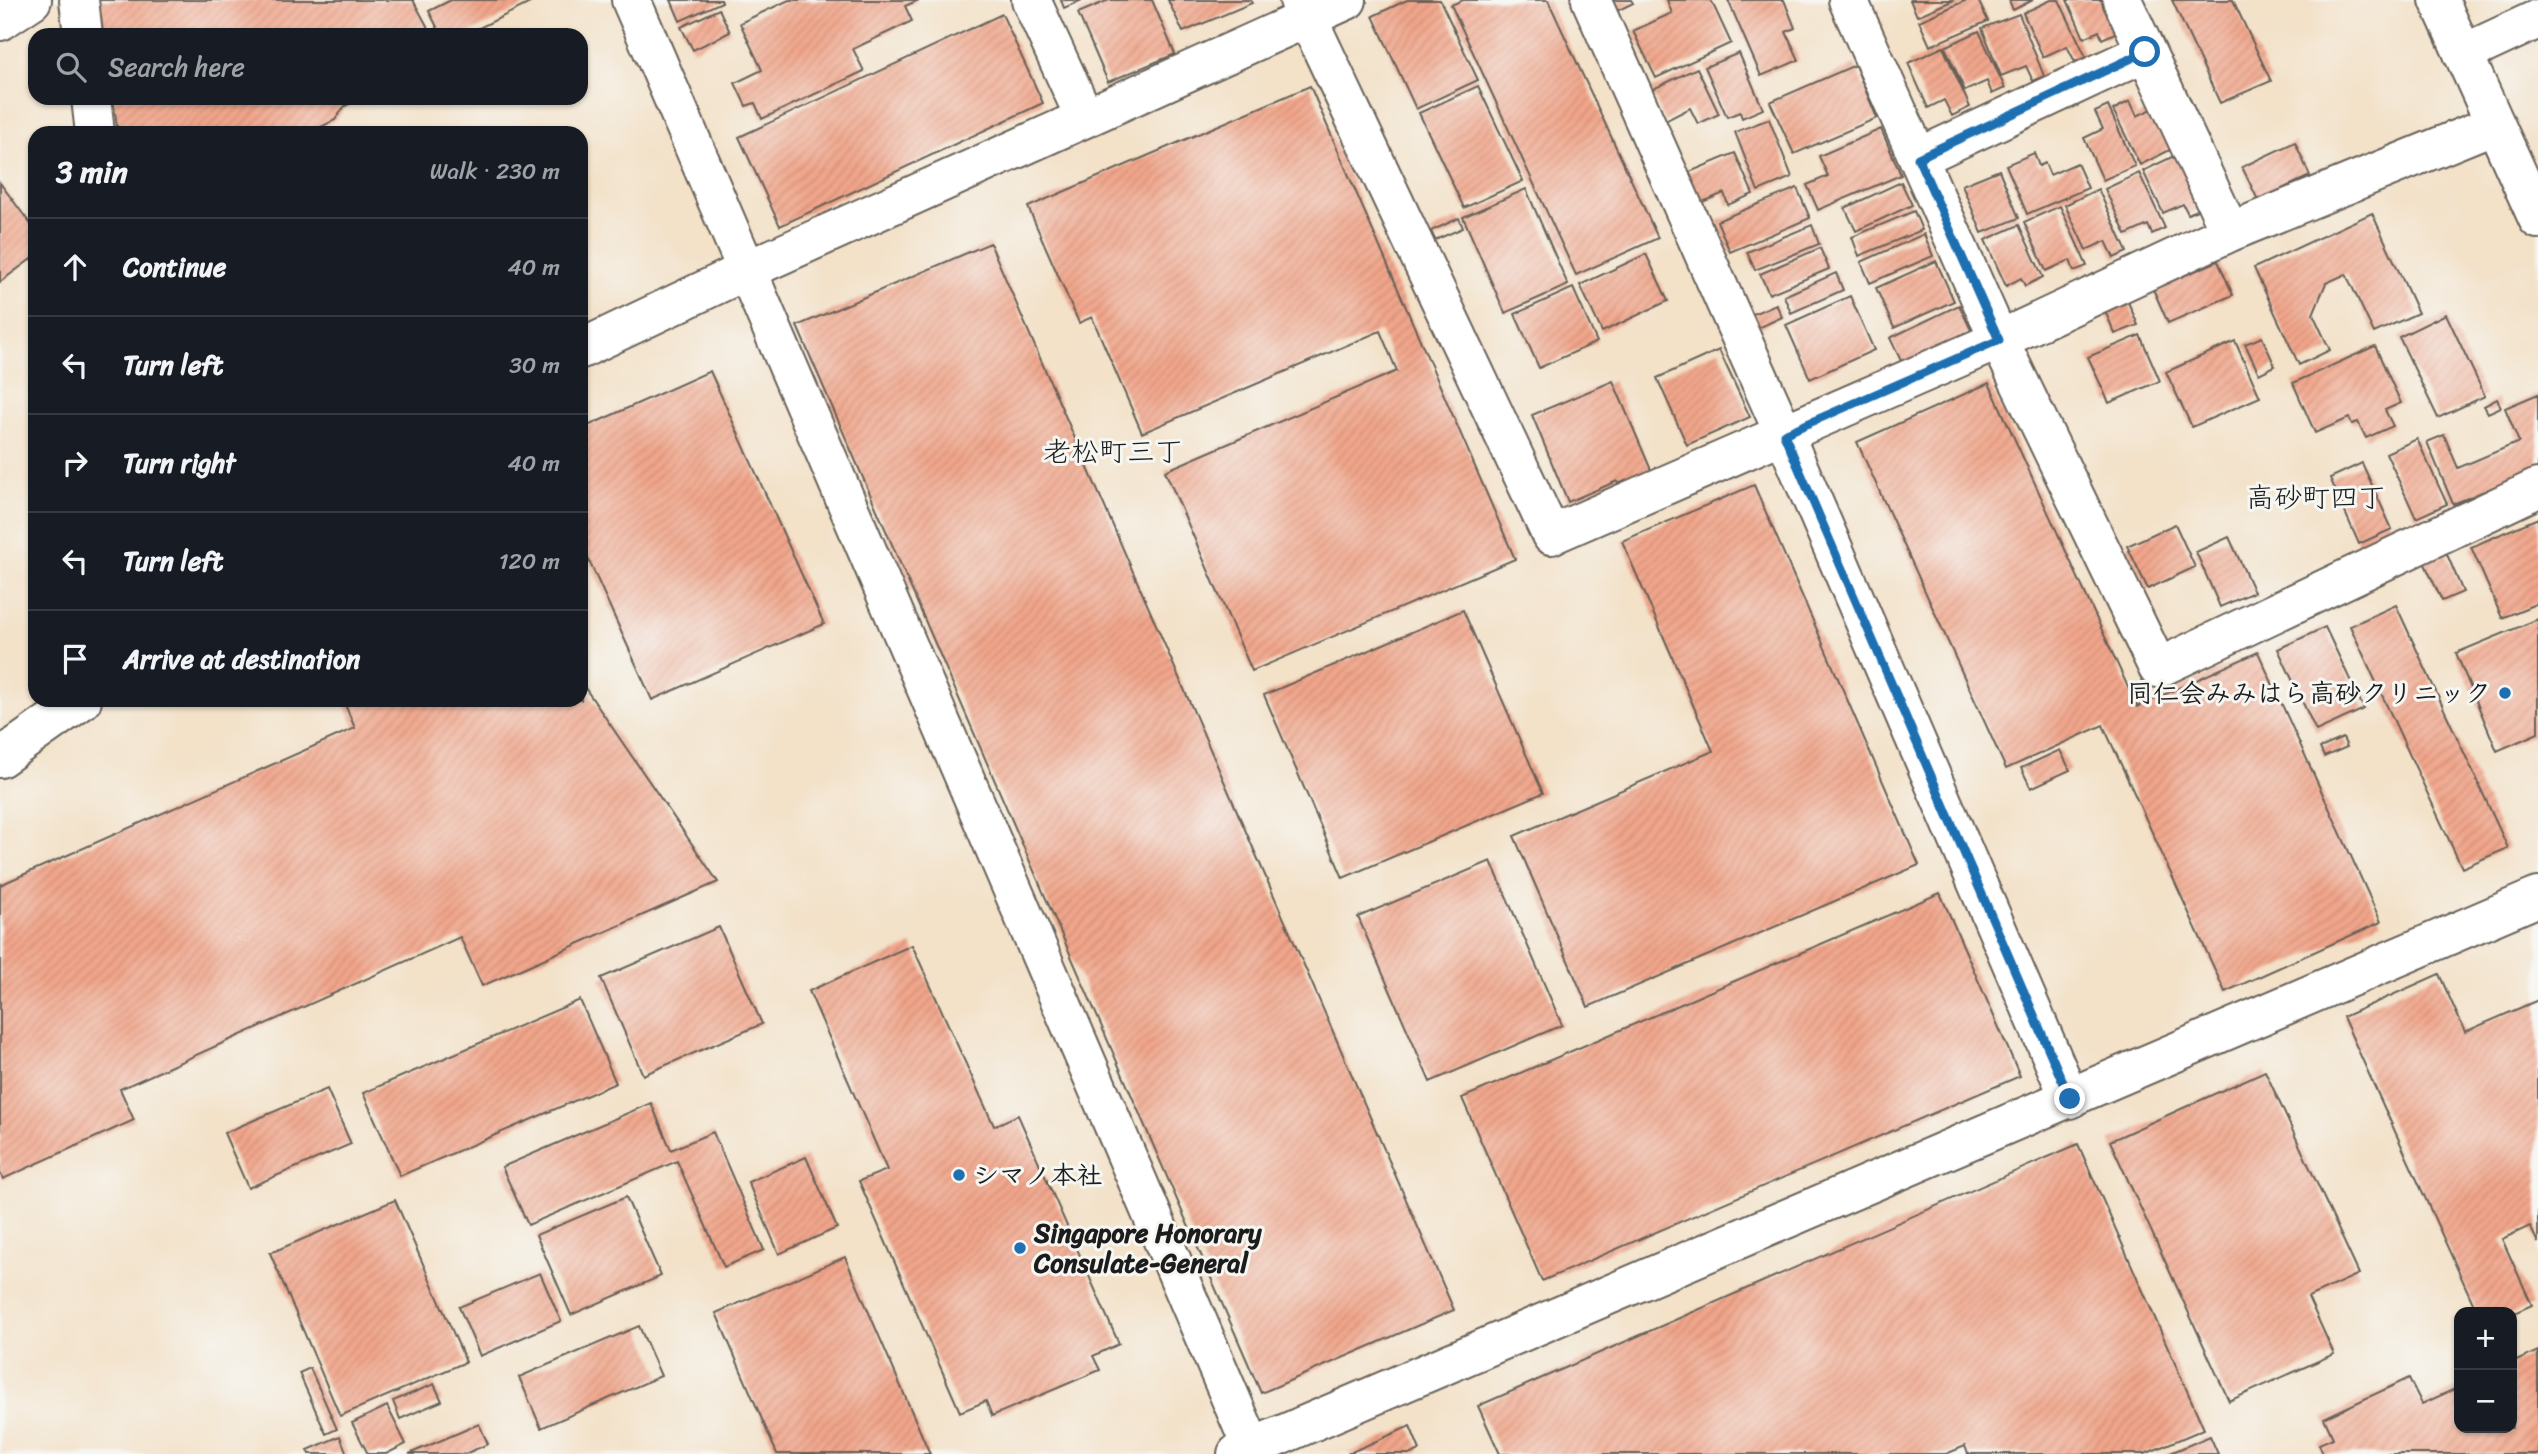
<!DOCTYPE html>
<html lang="en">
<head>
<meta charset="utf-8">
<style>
	:root { --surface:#171b24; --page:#20242c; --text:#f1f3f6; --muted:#9ea1a6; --line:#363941 }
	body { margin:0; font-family:Sriracha,"Klee One",sans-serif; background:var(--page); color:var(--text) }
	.controls { position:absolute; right:21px; bottom:21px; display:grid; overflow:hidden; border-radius:14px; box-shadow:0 2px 5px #0004 }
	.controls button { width:63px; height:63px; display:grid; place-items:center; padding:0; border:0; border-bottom:2px solid var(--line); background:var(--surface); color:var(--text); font:35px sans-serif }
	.stop { position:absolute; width:21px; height:21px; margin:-16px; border:5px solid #1f6fb2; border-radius:50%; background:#fff }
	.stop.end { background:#1f6fb2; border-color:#fff; box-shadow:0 2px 7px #0008 }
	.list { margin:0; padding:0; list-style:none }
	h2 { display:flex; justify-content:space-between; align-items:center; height:91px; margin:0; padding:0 28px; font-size:30px }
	h2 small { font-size:23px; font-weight:400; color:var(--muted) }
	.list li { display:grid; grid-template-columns:46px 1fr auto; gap:21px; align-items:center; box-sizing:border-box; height:98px; padding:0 28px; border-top:2px solid var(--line) }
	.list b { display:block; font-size:26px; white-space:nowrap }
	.list em { font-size:23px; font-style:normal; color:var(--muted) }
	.icon { flex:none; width:38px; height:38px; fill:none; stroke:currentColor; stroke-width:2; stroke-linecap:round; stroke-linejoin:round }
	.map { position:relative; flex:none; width:2538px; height:1454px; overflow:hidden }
	.search { position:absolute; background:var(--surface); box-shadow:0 2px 5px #0004; left:28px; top:28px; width:560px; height:77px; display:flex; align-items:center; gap:18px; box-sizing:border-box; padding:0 24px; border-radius:21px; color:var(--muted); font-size:26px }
	.panel { position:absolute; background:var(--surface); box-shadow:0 2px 5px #0004; left:28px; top:126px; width:560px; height:581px; border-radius:21px }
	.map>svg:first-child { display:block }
	.building { fill:url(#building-hatch) }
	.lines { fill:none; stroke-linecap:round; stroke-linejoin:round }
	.minor-casing { stroke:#676158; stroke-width:42 }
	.minor { stroke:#fff; stroke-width:38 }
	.route { stroke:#1f6fb2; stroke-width:9 }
	.poi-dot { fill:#1f6fb2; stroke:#f6f6f2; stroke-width:2.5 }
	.labels { text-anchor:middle; stroke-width:6; stroke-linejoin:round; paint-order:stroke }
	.poi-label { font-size:26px; font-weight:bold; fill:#1c1c1c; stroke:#f6f6f2; text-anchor:start }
	.neighbourhood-label { font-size:28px; fill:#1c1c1c; stroke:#f6f6f2 }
</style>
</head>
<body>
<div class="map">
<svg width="2538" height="1454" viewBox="0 0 2538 1454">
	<defs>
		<pattern id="building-hatch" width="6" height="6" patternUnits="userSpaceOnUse" patternTransform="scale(1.75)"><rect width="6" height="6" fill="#f1a68b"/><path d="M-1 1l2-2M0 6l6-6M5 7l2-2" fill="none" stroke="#ce8e77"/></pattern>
	</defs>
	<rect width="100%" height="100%" fill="#f6f6f2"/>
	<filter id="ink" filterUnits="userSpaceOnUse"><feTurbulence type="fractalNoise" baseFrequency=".0143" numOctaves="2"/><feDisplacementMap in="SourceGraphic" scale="14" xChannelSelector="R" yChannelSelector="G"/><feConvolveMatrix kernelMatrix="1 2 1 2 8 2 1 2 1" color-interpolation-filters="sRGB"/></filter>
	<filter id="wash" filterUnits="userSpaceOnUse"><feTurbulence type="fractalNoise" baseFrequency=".00686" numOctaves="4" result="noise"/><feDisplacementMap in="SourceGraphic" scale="28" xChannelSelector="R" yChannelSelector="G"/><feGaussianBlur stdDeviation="1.57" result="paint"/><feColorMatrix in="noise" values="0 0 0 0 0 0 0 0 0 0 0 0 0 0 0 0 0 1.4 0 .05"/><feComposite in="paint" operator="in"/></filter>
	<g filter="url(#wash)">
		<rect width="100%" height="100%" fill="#f3e1c8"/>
		<g id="blocks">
			<path class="building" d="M98,0H413L432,35H103Z
				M451,0H536L465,35H441L429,11Z
				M671,0H721L722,2L680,21Z
				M789,0H919L905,6L912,21L853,49L864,71L762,119L755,103L746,106L735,83L762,70L740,23Z
				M1061,0H1082L1064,8Z
				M1109,0H1152L1175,54L1108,82L1078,13Z
				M1168,0H1251L1252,3L1183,32Z
				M1407,0H1440L1478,80L1416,109L1373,16Z
				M1463,0H1548L1658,238L1576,275L1451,5Z
				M1604,0H1631L1633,3L1611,14Z
				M1667,0H1711L1731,43L1656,78L1633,31L1672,13Z
				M1728,0H1784L1795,28L1786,32L1799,60L1761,76Z
				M1910,0H1954L1917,16Z
				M1967,0H1978L1988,21L1930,46L1919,21Z
				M2009,0H2033L2013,10Z
				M2051,0H2059L2086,57L2075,62L2067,46L2043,57L2023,13Z
				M2067,0H2108L2122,30L2102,39L2099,31L2084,38Z
				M2172,0H2233L2271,81L2220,103Z
				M719,9L730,32L693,50L681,27Z
				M1002,14L1043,103L780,226L739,137Z
				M2019,14L2044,76L2033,81L2026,66L2001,76L1982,28Z
				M1979,31L2005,88L1992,94L1987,81L1965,91L1945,47Z
				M1943,47L1970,107L1952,116L1944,100L1928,108L1908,63Z
				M1739,53L1763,109L1742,118L1740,112L1727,117L1705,67Z
				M1855,65L1877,118L1794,154L1770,102Z
				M1697,68L1719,114L1698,124L1690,108L1665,121L1651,90Z
				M1310,86L1515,559L1252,671L1165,471L1397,371L1380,331L1142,433L1092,317L1079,323L1028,207Z
				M1478,86L1523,181L1464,208L1419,113Z
				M113,98H361L345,106L335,120L309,133H118Z
				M2130,101L2137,116L2152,109L2172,149L2140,165L2113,110Z
				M2108,106L2135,166L2103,180L2084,138L2103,129L2095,112Z
				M1769,119L1792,177L1758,191L1735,132Z
				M1881,129L1901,175L1818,210L1807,185L1828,176L1819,156Z
				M2295,142L2310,176L2258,200L2242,167Z
				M1735,153L1753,194L1728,205L1724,193L1700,203L1687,173Z
				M2034,153L2039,166L2045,163L2050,175L2077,163L2088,188L2027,214L2006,165Z
				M2178,154L2204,207L2188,214L2183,204L2163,213L2143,171Z
				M1999,170L2019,218L1982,233L1962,185Z
				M2139,173L2165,228L2152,234L2148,225L2126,235L2105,189Z
				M1901,182L1912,205L1856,231L1845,208Z
				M0,183L35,230V256L0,282Z
				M1797,188L1810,218L1730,252L1717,221Z
				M1526,189L1568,285L1505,313L1463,217Z
				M2098,189L2127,252L2114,258L2106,241L2086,250L2065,205Z
				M2060,206L2087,266L2074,271L2070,260L2046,271L2024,222Z
				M1914,211L1922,230L1859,256L1852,237Z
				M2372,213L2418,313L2374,333L2346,274L2326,283L2313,314L2330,350L2299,365L2254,268Z
				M1459,218L1463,228L1435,240L1431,231Z
				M1812,225L1819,244L1755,270L1747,252Z
				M2019,225L2043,277L2025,286L2021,278L2006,286L1985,240Z
				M1924,234L1933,256L1870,283L1861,262Z
				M990,243L1454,1310L1261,1393L797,326Z
				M1820,248L1829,269L1769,294L1760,274Z
				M1646,254L1668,301L1602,332L1580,285Z
				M1936,261L1954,301L1894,328L1876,288Z
				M2218,261L2233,295L2168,323L2153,289Z
				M1836,273L1843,290L1791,313L1784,296Z
				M1573,288L1597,342L1539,368L1515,314Z
				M1850,296L1874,350L1810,379L1786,325Z
				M2128,302L2138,325L2115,334L2105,311Z
				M1776,304L1782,317L1752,331L1746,317Z
				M1959,305L1972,332L1903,365L1890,338Z
				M2446,314L2485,396L2438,418L2399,337Z
				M2140,335L2160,381L2109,403L2088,357Z
				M2262,337L2275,366L2259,374L2245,344Z
				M2235,341L2260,397L2192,427L2166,372Z
				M2375,346L2401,403L2385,410L2393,426L2366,438L2358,422L2352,424L2349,418L2315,433L2293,383Z
				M1719,350L1750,417L1687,445L1657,378Z
				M710,371L824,624L652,700L581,543V429Z
				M1613,381L1654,477L1621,491L1617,481L1568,502L1532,415Z
				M1989,383L2137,707L2258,652L2381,922L2225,992L2103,725L2006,769L1857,442Z
				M2538,394V469L2453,504L2427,442L2444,435L2458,468L2519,442L2505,408Z
				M2497,399L2501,407L2488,413L2484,406Z
				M2417,439L2447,504L2416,518L2386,453Z
				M2362,463L2392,529L2359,544L2330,478Z
				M1754,485L1919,865L1588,1007L1514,836L1713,751L1622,541Z
				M2538,518V603L2502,618L2471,547Z
				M2175,524L2195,567L2148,589L2127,546Z
				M2229,537L2254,592L2220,607L2196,552Z
				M2446,552L2463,592L2442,601L2424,562Z
				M2396,605L2508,848L2462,868L2350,626Z
				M1463,610L1543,793L1343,878L1264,695Z
				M2538,619V733L2497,751L2456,653Z
				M2325,627L2364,709L2316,731L2278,649Z
				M581,682L718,882L482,986L460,937L120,1089L134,1120L3,1179L0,1173V885L355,728L343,700H581Z
				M2343,738L2347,747L2324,757L2320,748Z
				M2060,750L2070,770L2031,788L2021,768Z
				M1491,861L1562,1025L1430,1082L1358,917Z
				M1940,893L2020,1076L1542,1281L1462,1098Z
				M719,927L762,1024L643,1075L601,978Z
				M912,945L994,1126L1018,1115L1119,1344L1093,1356L1100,1370L992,1416L986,1401L960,1412L859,1181L887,1170L809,991Z
				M2439,974L2465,1032L2538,1000V1243L2530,1226L2502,1239L2532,1305L2512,1314L2477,1312L2343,1017Z
				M580,1000L616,1083L400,1176L363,1093Z
				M2265,1071L2359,1274L2308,1297L2334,1354L2229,1401L2110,1141Z
				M327,1089L351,1144L248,1188L224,1133Z
				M651,1103L671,1150L713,1132L764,1250L724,1267L677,1161L528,1225L502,1167Z
				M2078,1144L2204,1429L2145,1454H1968L1965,1446L1946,1454H1500L1478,1406Z
				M806,1157L837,1228L779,1254L748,1182Z
				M626,1197L661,1276L571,1315L536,1235Z
				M395,1200L466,1362L340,1416L270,1253Z
				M845,1257L930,1454H777L716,1313Z
				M540,1273L561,1321L480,1356L459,1307Z
				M639,1326L661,1376L541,1428L519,1377Z
				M2538,1351V1454H2323L2319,1444L2333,1438L2324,1418L2409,1378L2422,1404L2459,1387V1428H2512V1363Z
				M310,1368L337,1429L326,1434L299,1373Z
				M434,1384L442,1401L400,1419L393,1401Z
				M387,1406L406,1444L386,1454H368L352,1423Z
				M479,1424L488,1444L465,1454H409Z
				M1410,1426L1420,1450L1411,1454H1347Z
				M340,1436L347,1454H310L308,1450Z
				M2210,1436L2218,1454H2168Z"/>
		</g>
	</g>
	<g filter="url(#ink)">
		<use href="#blocks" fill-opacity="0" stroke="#676158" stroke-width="2"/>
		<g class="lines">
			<defs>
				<path id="minor" d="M79,0L83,35
					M631,0L1252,1448
					M1031,0L1085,118
					M1299,0L1551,535L1999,340L2230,232L2495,124
					M1591,0L1784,434L2070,1099
					M1848,0L1999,340L2158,668L2538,488
					M2122,0L2230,232
					M2439,0L2538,219
					M0,21L32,0
					M2463,54L2538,19
					M91,98L95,133
					M1918,158L2145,52
					M581,349L745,271L1347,0
					M0,758L82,700
					M1237,1454L2538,897"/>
			</defs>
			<use href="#minor" class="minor-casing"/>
			<use href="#minor" class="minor"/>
		</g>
	</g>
	<g class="lines" filter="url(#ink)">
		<path class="route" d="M2070,1099L1784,434L1999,340L1918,158L2145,52"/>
	</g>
	<g class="poi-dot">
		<circle cx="2505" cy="693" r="7"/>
		<circle cx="959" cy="1175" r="7"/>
		<circle cx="1020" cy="1248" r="7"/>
	</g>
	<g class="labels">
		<g class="poi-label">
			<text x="2491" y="702" text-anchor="end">同仁会みみはら高砂クリニック</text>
			<text x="973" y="1184">シマノ本社</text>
			<text x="1034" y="1242">Singapore Honorary<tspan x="1034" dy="30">Consulate-General</tspan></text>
		</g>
		<g class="neighbourhood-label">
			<text x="1113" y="461">老松町三丁</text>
			<text x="2316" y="507">高砂町四丁</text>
		</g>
	</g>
</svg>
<div class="controls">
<button>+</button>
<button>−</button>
</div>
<div class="stop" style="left:2145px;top:52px"></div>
<div class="stop end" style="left:2070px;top:1099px"></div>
<div class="search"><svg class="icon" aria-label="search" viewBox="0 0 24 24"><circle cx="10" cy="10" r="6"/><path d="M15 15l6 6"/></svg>Search here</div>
<section class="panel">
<h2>3 min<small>Walk · 230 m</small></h2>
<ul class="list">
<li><svg class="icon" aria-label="ahead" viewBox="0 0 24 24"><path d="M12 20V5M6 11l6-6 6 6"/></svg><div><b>Continue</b></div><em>40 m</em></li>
<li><svg class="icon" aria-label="left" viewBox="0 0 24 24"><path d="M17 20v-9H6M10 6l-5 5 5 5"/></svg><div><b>Turn left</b></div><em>30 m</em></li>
<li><svg class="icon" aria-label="right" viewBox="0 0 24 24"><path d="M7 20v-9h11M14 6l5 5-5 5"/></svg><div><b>Turn right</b></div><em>40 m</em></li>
<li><svg class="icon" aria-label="left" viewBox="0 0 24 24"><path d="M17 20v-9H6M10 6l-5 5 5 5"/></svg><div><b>Turn left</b></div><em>120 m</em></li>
<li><svg class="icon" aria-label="arrive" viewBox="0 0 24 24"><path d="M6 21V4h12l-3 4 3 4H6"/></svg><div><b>Arrive at destination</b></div></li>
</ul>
</section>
</div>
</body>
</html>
